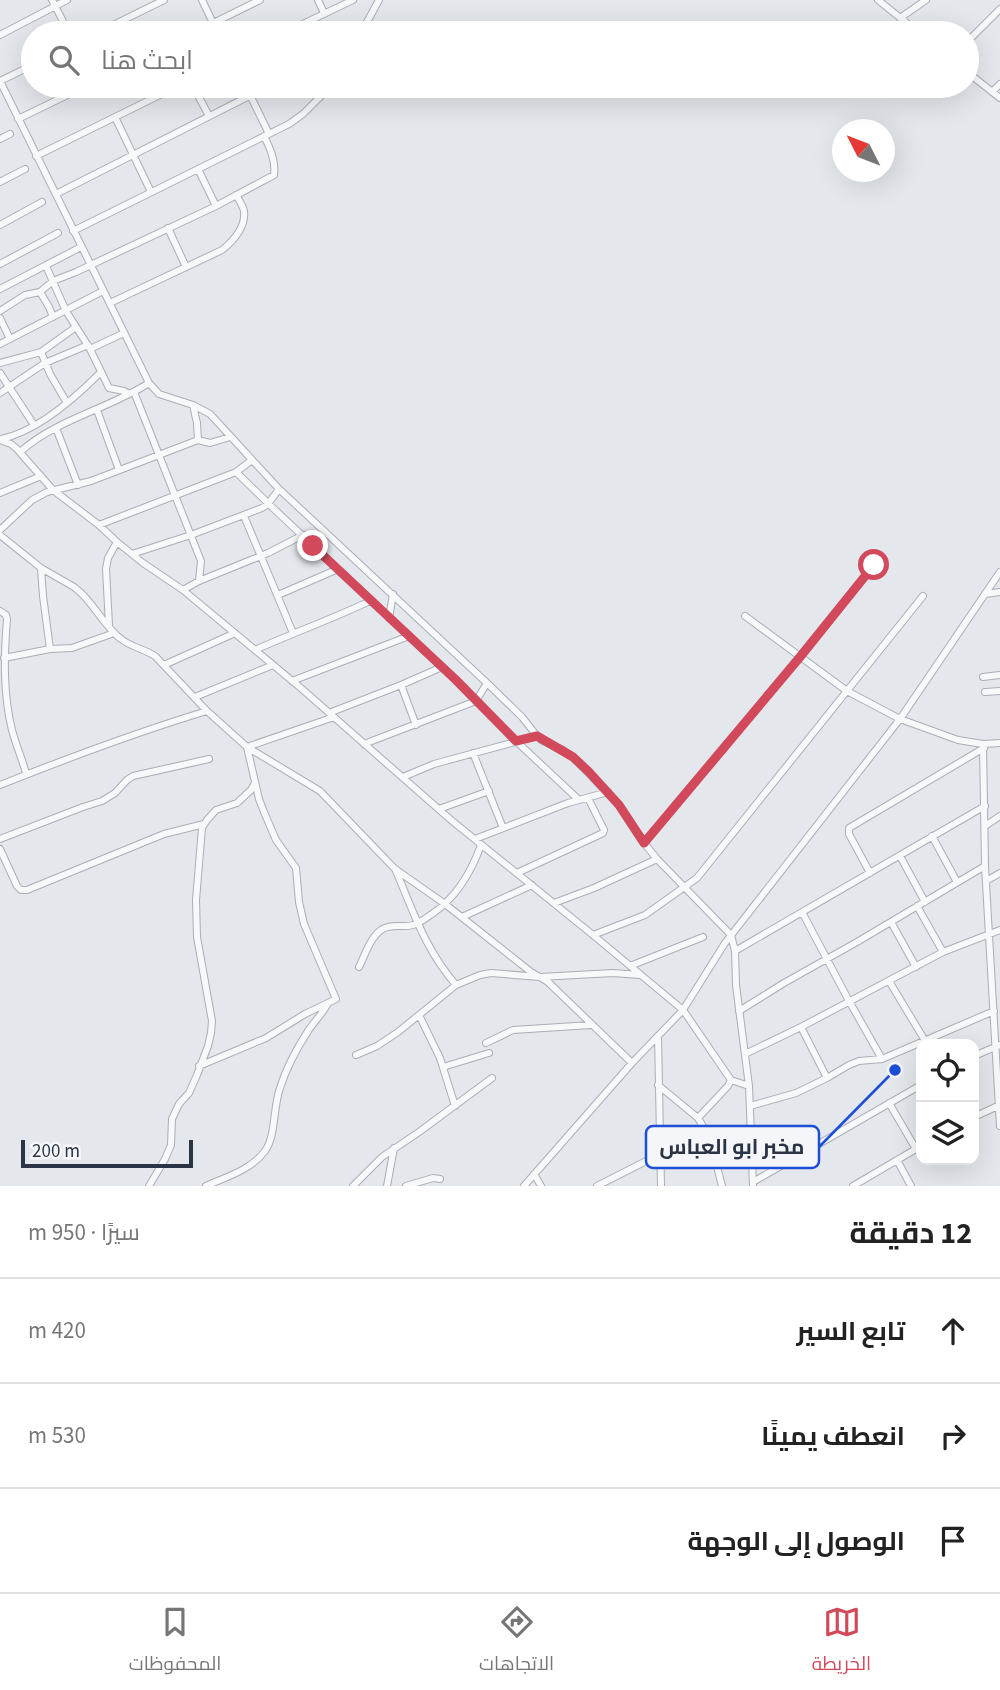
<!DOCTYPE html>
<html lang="ar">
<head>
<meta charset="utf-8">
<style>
	:root { --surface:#fff; --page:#f2f2f2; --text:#222; --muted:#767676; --line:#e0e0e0; --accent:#d1495b }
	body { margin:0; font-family:"Source Sans 3",Cairo,sans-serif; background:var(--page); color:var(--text); direction:rtl }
	.controls { position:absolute; right:21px; bottom:21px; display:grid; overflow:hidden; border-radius:14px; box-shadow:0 7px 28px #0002 }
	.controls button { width:63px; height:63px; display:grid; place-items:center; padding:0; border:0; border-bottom:2px solid var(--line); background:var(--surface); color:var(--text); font:35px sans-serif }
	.compass { position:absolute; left:832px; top:119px; width:63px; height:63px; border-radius:50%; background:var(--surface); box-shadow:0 7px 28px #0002; rotate:312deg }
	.scale { position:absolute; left:21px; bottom:18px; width:172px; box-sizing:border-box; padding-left:7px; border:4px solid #2b3445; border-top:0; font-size:19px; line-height:24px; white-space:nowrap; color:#2b3445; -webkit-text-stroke:5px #f4f6f9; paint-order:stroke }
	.stop { position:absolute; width:21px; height:21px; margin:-16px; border:5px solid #d1495b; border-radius:50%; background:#fff }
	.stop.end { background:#d1495b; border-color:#fff; box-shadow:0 2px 7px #0008 }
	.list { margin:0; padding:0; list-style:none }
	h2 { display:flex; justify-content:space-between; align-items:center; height:91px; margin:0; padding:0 28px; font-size:30px }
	h2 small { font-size:23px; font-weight:400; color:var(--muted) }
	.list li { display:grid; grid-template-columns:46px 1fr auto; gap:21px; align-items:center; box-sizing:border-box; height:105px; padding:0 28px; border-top:2px solid var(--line) }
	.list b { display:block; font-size:26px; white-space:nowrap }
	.list em { font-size:23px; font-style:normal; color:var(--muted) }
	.icon { flex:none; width:38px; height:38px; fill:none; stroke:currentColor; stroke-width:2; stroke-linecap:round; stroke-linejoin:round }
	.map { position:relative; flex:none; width:1000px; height:1186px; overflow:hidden; direction:ltr }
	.search { position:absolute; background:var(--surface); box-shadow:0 7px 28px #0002; left:21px; right:21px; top:21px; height:77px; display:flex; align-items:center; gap:18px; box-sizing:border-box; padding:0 24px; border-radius:38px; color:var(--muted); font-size:26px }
	.sheet { height:406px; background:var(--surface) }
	nav { display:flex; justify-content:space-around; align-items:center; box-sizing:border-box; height:98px; border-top:2px solid var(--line); background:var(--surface); font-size:19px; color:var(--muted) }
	nav a { display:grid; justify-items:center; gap:4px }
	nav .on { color:var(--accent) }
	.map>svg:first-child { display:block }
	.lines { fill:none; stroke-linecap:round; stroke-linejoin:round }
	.minor-casing { stroke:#a9aeb7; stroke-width:8 }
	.minor { stroke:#f7f8fa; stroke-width:6 }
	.route { stroke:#d1495b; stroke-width:9 }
	.leader { fill:none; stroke:#1d4ed8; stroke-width:2.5 }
	.callout-dot { fill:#1d4ed8; stroke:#f4f6f9; stroke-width:2.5 }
	.callout { fill:#f4f6f9; stroke:#1d4ed8; stroke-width:2.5 }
	.callout-label { font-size:21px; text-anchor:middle; font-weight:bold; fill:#2b3445 }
</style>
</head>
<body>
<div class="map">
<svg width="1000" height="1186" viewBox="0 0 1000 1186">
	<rect width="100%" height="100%" fill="#e4e7ec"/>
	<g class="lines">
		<defs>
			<path id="minor" d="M52,0L69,33
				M202,0L213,23
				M318,0L324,13
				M878,0L919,33
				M900,18L926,0
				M123,21L129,33
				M217,21L224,33
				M97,33L164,0
				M193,33L260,0
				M284,33L353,0
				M361,33L379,0
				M0,35L67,0
				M967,42L1000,9
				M33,65L0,81L149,383L159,394L193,405L210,414L279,489L487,683L522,717L537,736L541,740L563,750L573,757L619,805L644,843L657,859L731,935L735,951L736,985L749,1086L753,1186
				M967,72L1000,98
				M193,86L209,116
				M992,92L1000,84
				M250,95L269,134
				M115,117L151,192
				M18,119L86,86
				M0,139L10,134
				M36,156L178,86
				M198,169L216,206
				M0,182L25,169
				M56,194L269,86
				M0,225L42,202
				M168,228L186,267
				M73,231L289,124L303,114L331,86
				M0,264L58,233
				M46,266L66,311L90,349L109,388L124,391L129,394
				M0,289L81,247
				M40,292L49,307L53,317
				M110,303L222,250C233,241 246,227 244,211C243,206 239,200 236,195
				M0,311L25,295L40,292L53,281L76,272L216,206L274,175C276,161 270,148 264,136
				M0,318L10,339
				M0,344L103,291
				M90,349L124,333
				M41,352L50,374L67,403
				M0,363L41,352L76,327
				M0,373L34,425
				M134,392L201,561L199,581
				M0,393L45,363L88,345
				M193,405L197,423L198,440
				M97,410L119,470
				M56,428L78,485
				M1,439C36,432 76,397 100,373
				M0,440L11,444L17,449L53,490L99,525L117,542L143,563L183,590L302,689L451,820L593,935L683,1010L731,1080L749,1086
				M20,452C55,420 108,409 149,383
				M236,472L274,509L456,680L516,741L579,800
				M0,493L41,476
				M244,516L293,633
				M99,525L236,472L252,460
				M0,530L32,500L47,492L91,481L198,440L210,443L230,437
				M0,535L41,568L74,587L81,593C95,606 106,628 121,639C131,647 144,649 155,656L207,711L247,747L320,791L395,869L445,904L531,972L548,982L632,1063
				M132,554L191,535L262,508L268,504L279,489
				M41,568L43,596L50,649
				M183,590L199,581L268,553L303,535
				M985,594L1000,592
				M278,595L338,569
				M0,611L6,615L7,619C4,656 3,694 12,730C16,745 22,759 26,773
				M745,616L847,691L900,719L958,740L983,744L1000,743
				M389,618L393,594
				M109,625L106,569L108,558L117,542
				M255,650C293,633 332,619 370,601
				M4,658L50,649L72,648L114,633
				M164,665L235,633
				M983,677L1000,675
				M292,681L409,636
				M401,685L416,725
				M985,692L1000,691
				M195,697L273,665
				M329,713L401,685L442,667
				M364,744L476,701L487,683
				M983,744L985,866L1000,1126
				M473,753L503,828
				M403,777L434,764L537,736
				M0,785C68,758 137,732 207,711
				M439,809L489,791
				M985,826L1000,816
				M932,836L957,882
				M0,839L83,807L102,801L115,793L127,780L133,776L209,759
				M475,839L568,803L608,792
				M644,843L800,657L874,565
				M0,849L17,886L21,890H27L164,834L204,824
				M900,856L925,902
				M396,871C414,913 425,949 456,985
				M517,873L603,833L604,830L588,798
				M870,873L849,834V828L984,748
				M986,881L1000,873
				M554,903L594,888L657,859
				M917,906L943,952
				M802,912L849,1001L882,1059
				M462,917L532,885
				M891,922L916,967
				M593,935L645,915L697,878L923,596
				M735,951L985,806
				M630,966L703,937
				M359,967C365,955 370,938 381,930C391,923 402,928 413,925C420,923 426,918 432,914C457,897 471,873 481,845
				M889,981L927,1044
				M739,1011L784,983L857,942L985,866
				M419,1015L440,1058L455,1106
				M801,1027L827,1078
				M658,1036L661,1186
				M486,1043L513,1030L591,1025
				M745,1054L801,1027L943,952L1000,930
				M356,1055L377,1046L398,1032L456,985L480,975L491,973L540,977L613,973L640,975
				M974,1056L1000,1045
				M199,1066L266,1038L305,1014L336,999L304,924L299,902L296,868L276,840L264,812L259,799L247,747L334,717
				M443,1067L489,1053
				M658,1085L698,1118C711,1138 716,1163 722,1186
				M889,1103L916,1149
				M750,1106L796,1093L827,1078L849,1065L859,1061L882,1059L994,1011
				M974,1117L1000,1105
				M698,1118L728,1086L731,1080
				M897,1160L911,1186
				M534,1174L541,1186
				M753,1182L921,1085
				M149,1186L165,1159L171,1145L172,1119L179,1104L189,1093L197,1075L208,1046L211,1033L212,1021L197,937L196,900L202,828L207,820L216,810L237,803L251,790L255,783
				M206,1186C226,1177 251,1170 265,1151C276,1136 273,1107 280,1088C286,1069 297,1048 308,1031C314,1022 322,1014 327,1005
				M353,1186L382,1157L419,1132L492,1078
				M387,1186L394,1148
				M406,1186L433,1178L440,1179
				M524,1186L632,1063L683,1010L725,943L900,719L1000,572
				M597,1186L660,1154
				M853,1186L921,1146"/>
		</defs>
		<use href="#minor" class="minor-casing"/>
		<use href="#minor" class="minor"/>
	</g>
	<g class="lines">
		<path class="route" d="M313,546L456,680L516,741L537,736L573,757L589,772L619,805L644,843L800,657L874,565"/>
	</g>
	<path class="leader" d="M895 1070L819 1147"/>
	<circle class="callout-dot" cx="895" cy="1070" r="7"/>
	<rect class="callout" x="646" y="1126" width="173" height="42" rx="7"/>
	<g class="callout-label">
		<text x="732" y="1154">مخبر ابو العباس</text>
	</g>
</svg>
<div class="controls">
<button><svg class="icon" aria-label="locate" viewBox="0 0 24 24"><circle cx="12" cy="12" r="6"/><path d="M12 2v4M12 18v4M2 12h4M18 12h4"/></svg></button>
<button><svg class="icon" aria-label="layers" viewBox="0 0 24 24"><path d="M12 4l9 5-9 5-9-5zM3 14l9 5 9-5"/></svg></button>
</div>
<svg class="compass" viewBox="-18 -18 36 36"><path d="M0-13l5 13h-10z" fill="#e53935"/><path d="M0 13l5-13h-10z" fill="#767676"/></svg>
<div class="scale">200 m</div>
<div class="stop" style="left:874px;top:565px"></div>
<div class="stop end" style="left:313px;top:546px"></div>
<div class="search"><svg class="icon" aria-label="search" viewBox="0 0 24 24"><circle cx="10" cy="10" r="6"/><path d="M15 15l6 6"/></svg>ابحث هنا</div>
</div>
<section class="sheet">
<h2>12 دقيقة<small>سيرًا · 950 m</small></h2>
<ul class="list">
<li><svg class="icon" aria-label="ahead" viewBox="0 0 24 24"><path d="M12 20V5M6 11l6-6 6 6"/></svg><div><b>تابع السير</b></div><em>420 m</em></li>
<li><svg class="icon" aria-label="right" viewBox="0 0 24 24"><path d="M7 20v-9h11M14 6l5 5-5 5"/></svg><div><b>انعطف يمينًا</b></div><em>530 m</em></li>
<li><svg class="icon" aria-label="arrive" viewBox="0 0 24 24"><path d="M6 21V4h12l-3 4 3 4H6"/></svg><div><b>الوصول إلى الوجهة</b></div></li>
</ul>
</section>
<nav>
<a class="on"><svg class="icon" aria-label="map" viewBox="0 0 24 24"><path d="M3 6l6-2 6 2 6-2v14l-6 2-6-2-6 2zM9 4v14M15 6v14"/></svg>الخريطة</a>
<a><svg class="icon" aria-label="directions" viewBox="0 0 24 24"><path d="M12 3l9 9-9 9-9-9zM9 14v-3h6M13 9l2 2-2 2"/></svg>الاتجاهات</a>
<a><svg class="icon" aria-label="saved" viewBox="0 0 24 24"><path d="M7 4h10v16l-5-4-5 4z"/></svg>المحفوظات</a>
</nav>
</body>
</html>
